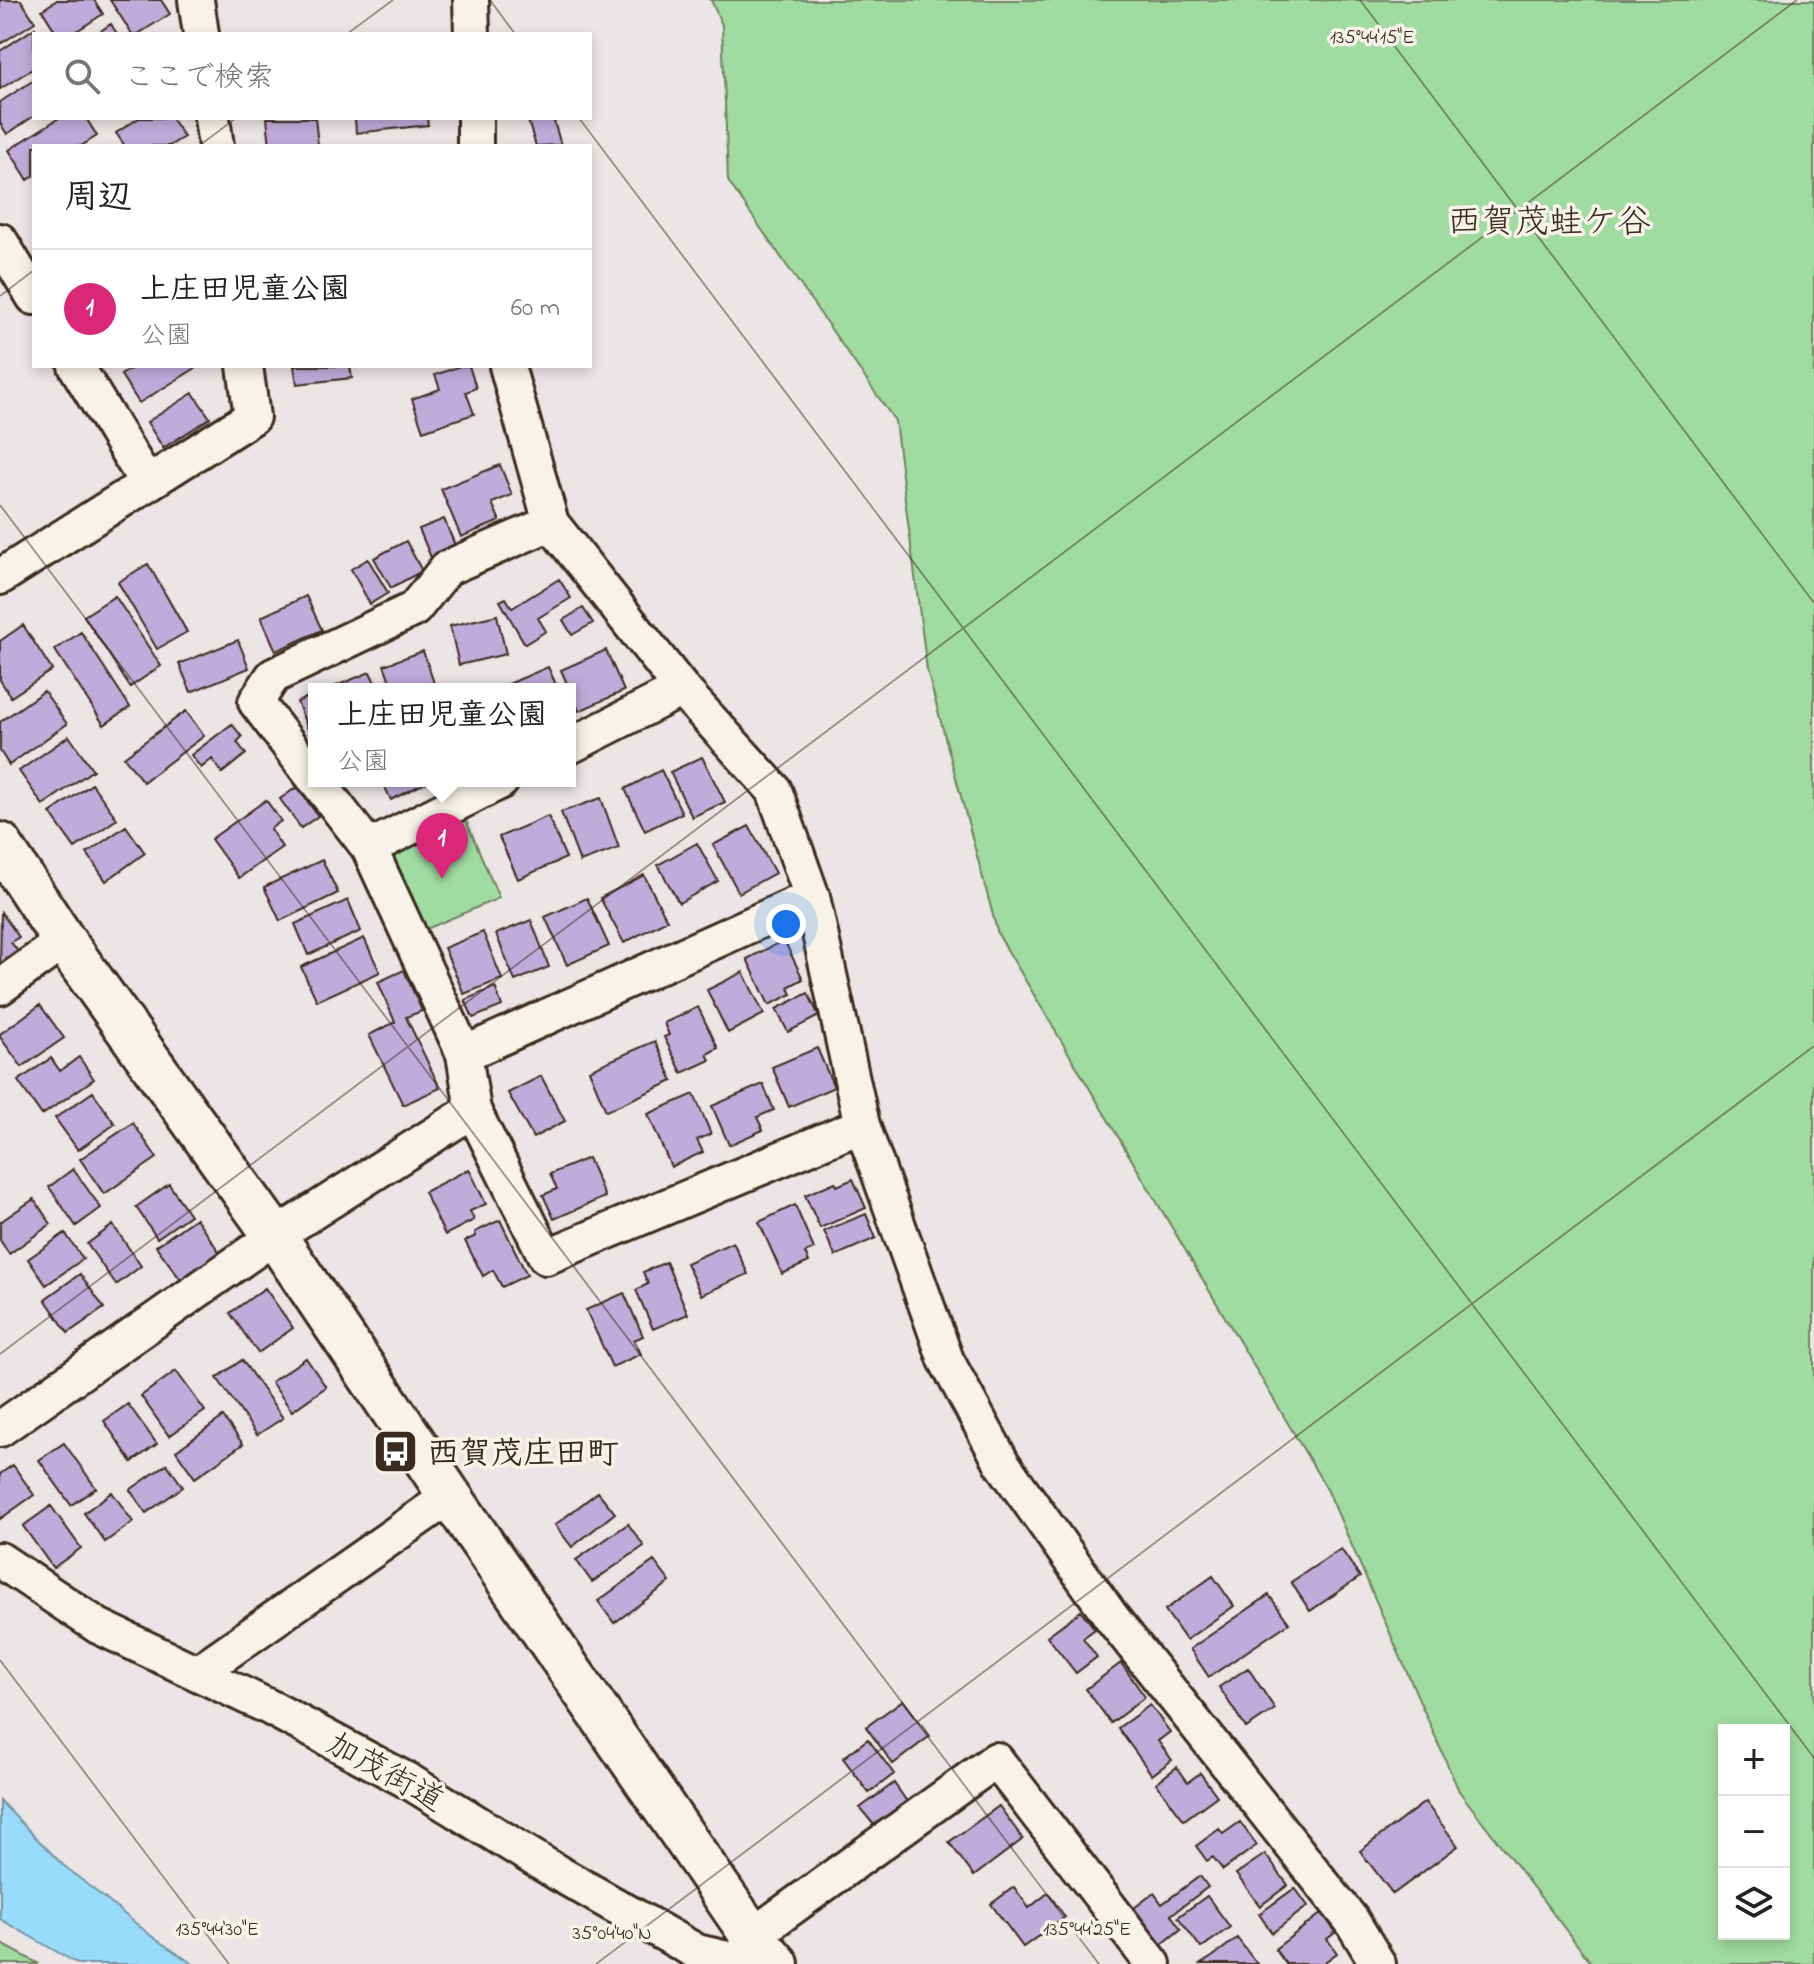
<!DOCTYPE html>
<html lang="ja">
<head>
<meta charset="utf-8">
<style>
	:root { --surface:#fff; --page:#f2f2f2; --text:#222; --muted:#767676; --line:#e0e0e0; --accent:#db2777 }
	body { margin:0; font-family:"Indie Flower","Klee One",sans-serif; background:var(--page); color:var(--text) }
	.controls { position:absolute; right:24px; bottom:24px; display:grid; overflow:hidden; border-radius:0px; box-shadow:0 4px 12px #0003 }
	.controls button { width:72px; height:72px; display:grid; place-items:center; padding:0; border:0; border-bottom:2px solid var(--line); background:var(--surface); color:var(--text); font:40px sans-serif }
	.you { position:absolute; left:786px; top:924px; width:28px; height:28px; margin:-20px; border:6px solid #fff; border-radius:50%; background:#1a73e8; box-shadow:0 0 0 12px #1a73e833 }
	.badge { display:grid; place-items:center; width:52px; height:52px; border-radius:50%; background:var(--accent); color:#fff; font-size:26px; font-weight:700 }
	.pin { position:absolute; translate:-50% -66px; filter:drop-shadow(0 2px 4px #0008) }
	.pin::after { content:''; position:absolute; top:42px; width:28px; height:24px; background:inherit; clip-path:polygon(0 0,100% 0,50% 100%) }
	.popup { position:absolute; left:308px; top:683px; width:268px; height:104px; box-sizing:border-box; display:grid; place-content:center; border-radius:0px; background:var(--surface); filter:drop-shadow(0 2px 6px #0005); font-size:26px; white-space:nowrap; color:var(--muted) }
	.popup b { font-size:30px; color:var(--text) }
	.popup::after { content:''; position:absolute; left:50%; top:100%; margin-left:-16px; border:16px solid transparent; border-top-color:var(--surface) }
	.list { margin:0; padding:0; list-style:none }
	h2 { display:flex; justify-content:space-between; align-items:center; height:104px; margin:0; padding:0 32px; font-size:34px }
	h2 small { font-size:26px; font-weight:400; color:var(--muted) }
	.list li { display:grid; grid-template-columns:52px 1fr auto; gap:24px; align-items:center; box-sizing:border-box; height:120px; padding:0 32px; border-top:2px solid var(--line) }
	.list b { display:block; font-size:30px; white-space:nowrap }
	.list p { margin:0; font-size:26px; white-space:nowrap; color:var(--muted) }
	.list em { font-size:26px; font-style:normal; color:var(--muted) }
	.icon { flex:none; width:44px; height:44px; fill:none; stroke:currentColor; stroke-width:2; stroke-linecap:round; stroke-linejoin:round }
	.map { position:relative; flex:none; width:1814px; height:1964px; overflow:hidden }
	.search { position:absolute; background:var(--surface); box-shadow:0 4px 12px #0003; left:32px; top:32px; width:560px; height:88px; display:flex; align-items:center; gap:20px; box-sizing:border-box; padding:0 28px; border-radius:0px; color:var(--muted); font-size:30px }
	.panel { position:absolute; background:var(--surface); box-shadow:0 4px 12px #0003; left:32px; top:144px; width:560px; height:224px; border-radius:0px }
	.map>svg:first-child { display:block }
	.green { fill:#a0dba1; stroke:#6e8260; stroke-width:2; fill-rule:evenodd }
	.water { fill:#99dbfb; stroke:#7394a3; stroke-width:2 }
	.building { fill:#c0acdb; stroke:#3b2a1e; stroke-width:2 }
	.lines { fill:none; stroke-linecap:round; stroke-linejoin:round }
	.minor-casing { stroke:#3b2a1e; stroke-width:40 }
	.tertiary-casing { stroke:#3b2a1e; stroke-width:48 }
	.minor { stroke:#f7f3e8; stroke-width:34 }
	.tertiary { stroke:#f7f3e8; stroke-width:42 }
	.ticks { fill:none; stroke:#3b2a1e; stroke-width:2; stroke-opacity:0.45 }
	.labels { text-anchor:middle; stroke-width:7; stroke-linejoin:round; paint-order:stroke }
	.poi-label { font-size:32px; font-weight:bold; fill:#3b2a1e; stroke:#f7f3e8; text-anchor:start }
	.street-label { font-size:32px; fill:#3b2a1e; stroke:#f7f3e8 }
	.neighbourhood-label { font-size:34px; fill:#3b2a1e; stroke:#f7f3e8 }
	.ticks-label { font-size:20px; text-anchor:middle; fill:#3b2a1e; stroke:#f7f3e8; stroke-width:7; stroke-linejoin:round; paint-order:stroke }
</style>
</head>
<body>
<div class="map">
<svg width="1814" height="1964" viewBox="0 0 1814 1964">
	<rect width="100%" height="100%" fill="#ece5e5"/>
	<filter id="ink" filterUnits="userSpaceOnUse"><feTurbulence type="fractalNoise" baseFrequency=".0125" numOctaves="2"/><feDisplacementMap in="SourceGraphic" scale="16" xChannelSelector="R" yChannelSelector="G"/><feConvolveMatrix kernelMatrix="1 2 1 2 8 2 1 2 1" color-interpolation-filters="sRGB"/></filter>
	<g filter="url(#ink)">
		<path class="green" d="M711,0H1814V1964H1592L1459,1791L1328,1491L998,934L927,670L895,421L728,181L722,25ZM1724,1730H1784V1934H1724Z
			M462,811L499,898L415,934L385,859Z
			M0,1943L39,1964H0Z"/>
		<path class="water" d="M0,1801L63,1865L154,1938L193,1964H78L0,1919Z"/>
		<path class="building" d="M0,0H21L35,22L0,44Z
			M57,0H94L103,14L72,34H57L42,10Z
			M110,0H161L170,14L138,34H132Z
			M111,24L117,34H96Z
			M35,28L39,34H34V68L0,89V51Z
			M34,80V116L7,134L0,123V102Z
			M59,118H86L97,136L81,146H34V176L28,180L9,150Z
			M139,118H171L184,137L169,146H125L116,133Z
			M267,118H315L318,145L270,146Z
			M355,118H427L428,125L356,133Z
			M527,118H553L561,145L536,146Z
			M135,366H199L139,403L121,375Z
			M294,366H350L352,378L297,384Z
			M460,366H469L476,388L466,392L474,414L423,431L412,399L440,389L435,375Z
			M193,393L210,418L163,448L147,422Z
			M500,465L512,495L492,503L500,521L461,537L441,489Z
			M444,519L457,550L432,560L419,529Z
			M406,541L422,571L391,588L374,558Z
			M368,559L388,593L370,604L351,569Z
			M148,564L187,632L157,649L118,582Z
			M559,579L571,598L538,618L546,631L525,644L500,601L506,598L512,608Z
			M115,596L161,666L130,687L84,616Z
			M306,596L322,630L276,651L261,617Z
			M583,608L593,623L572,635L563,620Z
			M497,615L506,654L459,665L450,626Z
			M23,625L52,670L11,697L0,680V641Z
			M81,632L130,707L104,725L55,650Z
			M238,640L249,668L191,692L179,664Z
			M606,650L624,691L579,711L561,670Z
			M423,651L436,689H393L384,665Z
			M548,667L558,689H497Z
			M370,672L378,689H331V688Z
			M44,691L67,724L9,765L0,751V722Z
			M314,694V744L297,702Z
			M186,711L204,736L143,782L124,757Z
			M232,724L242,737L237,742L246,754L222,773L212,759L201,768L191,755Z
			M69,736L93,770L43,805L19,771Z
			M702,757L725,802L692,817L670,772Z
			M661,770L682,813L645,831L625,789Z
			M382,781H429L391,800Z
			M92,784L117,819L75,848L50,813Z
			M297,787L318,816L301,828L280,799Z
			M601,798L619,848L580,862L561,812Z
			M266,800L281,821L270,829L282,847L239,878L211,839Z
			M548,816L566,858L518,879L499,837Z
			M126,826L145,853L106,881L87,853Z
			M749,826L775,873L739,893L713,845Z
			M697,843L718,881L679,903L658,865Z
			M322,860L338,893L280,921L264,887Z
			M644,875L667,920L624,943L600,898Z
			M587,898L609,946L567,965L545,917Z
			M348,900L361,931L308,955L295,924Z
			M1,912L19,937L11,942L22,957L0,972Z
			M531,920L549,967L515,981L496,934Z
			M483,932L502,979L464,994L444,948Z
			M364,938L380,972L317,1001L301,967Z
			M784,940L803,979L788,987L792,994L769,1005L747,959Z
			M404,970L422,1011L406,1017L440,1088L403,1105L369,1035L395,1022L378,982Z
			M743,972L764,1014L728,1033L707,990Z
			M495,987L502,1006L473,1018L465,1000Z
			M808,993L819,1016L788,1032L776,1009Z
			M40,1005L64,1038L22,1067L0,1037V1034Z
			M698,1007L718,1048L707,1054L710,1060L682,1073L664,1037L669,1035L664,1023Z
			M655,1041L673,1081L606,1111L589,1070Z
			M817,1048L834,1087L789,1107L772,1067Z
			M79,1057L94,1079L42,1115L18,1081L51,1058L60,1071Z
			M541,1076L565,1121L533,1138L508,1093Z
			M763,1084L774,1110L757,1117L763,1130L729,1145L712,1106Z
			M93,1092L115,1124L78,1150L55,1118Z
			M694,1094L711,1134L697,1140L703,1152L671,1167L648,1114Z
			M133,1123L157,1158L104,1194L80,1159Z
			M588,1158L605,1197L554,1219L543,1195L557,1189L550,1174Z
			M73,1169L101,1208L76,1226L49,1187Z
			M469,1169L486,1204L470,1211L474,1220L445,1235L424,1192Z
			M853,1179L866,1208L820,1228L805,1195L835,1182L837,1186Z
			M169,1184L190,1215L157,1238L136,1207Z
			M34,1199L51,1224L9,1254L0,1240V1222Z
			M795,1205L814,1249L805,1253L809,1262L782,1274L759,1222Z
			M866,1214L876,1238L835,1256L824,1231Z
			M196,1218L220,1253L181,1280L156,1246Z
			M500,1220L527,1275L502,1287L493,1270L483,1276L465,1241L476,1236L475,1232Z
			M113,1225L141,1266L116,1285L87,1244Z
			M65,1233L83,1259L46,1285L28,1259Z
			M733,1242L748,1274L701,1295L686,1263Z
			M666,1262L688,1314L653,1329L636,1290L648,1284L643,1272Z
			M80,1274L104,1308L68,1333L45,1299Z
			M265,1288L293,1328L258,1353L230,1313Z
			M624,1293L643,1336L634,1340L641,1354L612,1367L586,1310Z
			M306,1358L326,1387L292,1411L271,1382Z
			M242,1360L283,1418L257,1435L217,1378Z
			M176,1371L205,1411L169,1436L141,1396Z
			M128,1404L157,1444L132,1462L104,1421Z
			M223,1417L243,1444L195,1478L176,1451Z
			M64,1443L96,1488L71,1505L39,1460Z
			M167,1464L183,1487L146,1513L130,1490Z
			M13,1465L34,1495L0,1519V1474Z
			M112,1492L133,1522L105,1542L84,1513Z
			M598,1492L615,1513L572,1547L555,1525Z
			M51,1506L81,1548L53,1568L23,1526Z
			M628,1524L644,1546L592,1582L576,1560Z
			M1341,1549L1360,1577L1310,1611L1291,1582Z
			M654,1561L670,1582L614,1623L598,1601Z
			M1213,1576L1234,1606L1186,1640L1165,1610Z
			M1269,1595L1289,1623L1209,1677L1190,1649Z
			M1081,1611L1095,1629L1083,1638L1097,1657L1076,1673L1047,1636Z
			M1121,1663L1145,1697L1111,1723L1086,1689Z
			M1248,1668L1275,1709L1246,1728L1219,1687Z
			M903,1700L930,1736L893,1764L866,1727Z
			M1150,1705L1170,1732L1158,1741L1172,1760L1152,1775L1118,1728Z
			M868,1739L894,1774L869,1793L843,1758Z
			M1177,1767L1188,1782L1200,1773L1217,1796L1184,1820L1156,1783Z
			M894,1783L910,1806L878,1830L860,1808Z
			M1425,1802L1458,1846L1393,1894L1360,1851Z
			M999,1806L1023,1839L974,1876L949,1842Z
			M1240,1822L1257,1845L1223,1870L1213,1857L1207,1861L1196,1846L1219,1829L1223,1834Z
			M1265,1854L1288,1885L1260,1906L1236,1874Z
			M1200,1876L1208,1887L1171,1915L1181,1929L1161,1945L1134,1908L1154,1893L1162,1904Z
			M1014,1887L1029,1908L1048,1893L1065,1917L1023,1947L991,1904Z
			M1295,1888L1308,1906L1272,1933L1259,1914Z
			M1207,1896L1230,1927L1201,1948L1178,1917Z
			M1322,1913L1336,1932L1327,1939L1337,1953L1322,1964H1286L1275,1949Z
			M1237,1938L1257,1964H1201L1212,1957Z"/>
		<g class="lines">
			<defs>
				<path id="minor" d="M196,0L201,34
					M471,0L472,34
					M212,118L216,146
					M475,118V146
					M0,241L34,297
					M76,366L147,483
					M507,366L551,523L682,689L774,790L812,897L862,1125L946,1360L1002,1463L1112,1618L1352,1921L1378,1964
					M0,577L252,417L245,366
					M570,746L682,689
					M314,778L256,702L273,676L414,609L447,568L551,523
					M317,781L369,848L464,1054L473,1110L546,1257L862,1125
					M369,848L501,781
					M0,987L64,941
					M464,1054L812,897
					M0,1429L275,1236L473,1110
					M0,1560L98,1626L271,1708L410,1782L558,1873L697,1952L732,1960L775,1962
					M197,1673L450,1496
					M752,1936L996,1760L1153,1964"/>
				<path id="tertiary" d="M0,844L64,941L275,1236L450,1496L752,1936L777,1964"/>
			</defs>
			<use href="#minor" class="minor-casing"/>
			<use href="#tertiary" class="tertiary-casing"/>
			<use href="#minor" class="minor"/>
			<use href="#tertiary" class="tertiary"/>
		</g>
	</g>
	<path class="ticks" d="M490,0L515,34M1360,0L1814,603M347,34L393,0M579,118L1814,1758M199,146L236,118M0,296L34,270M0,505L1099,1964M0,1354L1797,0M0,1660L229,1964M596,1964L1814,1046"/>
	<defs>
		<symbol id="bus-square" viewBox="-11 -11 22 22"><rect x="-9" y="-9" width="18" height="18" rx="4" fill="#3b2a1e" stroke="#f7f3e8"/><path d="M-5-6H5V4H4V6H2V4H-2V6H-4V4H-5ZM-3.5-4V0h7V-4ZM-3.5 1.2v1.5H-2V1.2ZM2 1.2v1.5H3.5V1.2Z" fill="#fff"/></symbol>
	</defs>
	<g fill-rule="evenodd">
		<use href="#bus-square" x="370" y="1426" width="51" height="51"/>
	</g>
	<g class="labels">
		<g class="poi-label">
			<text x="427" y="1463">西賀茂庄田町</text>
		</g>
		<g class="street-label">
			<text transform="translate(386 1771) rotate(29)" y="11">加茂街道</text>
		</g>
		<g class="neighbourhood-label">
			<text x="1549" y="232">西賀茂蛙ケ谷</text>
		</g>
	</g>
	<g class="ticks-label">
		<text x="1372" y="43">135°44'15"E</text>
		<text x="217" y="1935">135°44'30"E</text>
		<text x="1087" y="1935">135°44'25"E</text>
		<text x="612" y="1939">35°04'40"N</text>
	</g>
</svg>
<div class="controls">
<button>+</button>
<button>−</button>
<button><svg class="icon" aria-label="layers" viewBox="0 0 24 24"><path d="M12 4l9 5-9 5-9-5zM3 14l9 5 9-5"/></svg></button>
</div>
<div class="you"></div>
<div class="pin badge" style="left:442px;top:879px">1</div>
<div class="popup"><b>上庄田児童公園</b>公園</div>
<div class="search"><svg class="icon" aria-label="search" viewBox="0 0 24 24"><circle cx="10" cy="10" r="6"/><path d="M15 15l6 6"/></svg>ここで検索</div>
<section class="panel">
<h2>周辺<small></small></h2>
<ul class="list">
<li><span class="badge">1</span><div><b>上庄田児童公園</b><p>公園</p></div><em>60 m</em></li>
</ul>
</section>
</div>
</body>
</html>
